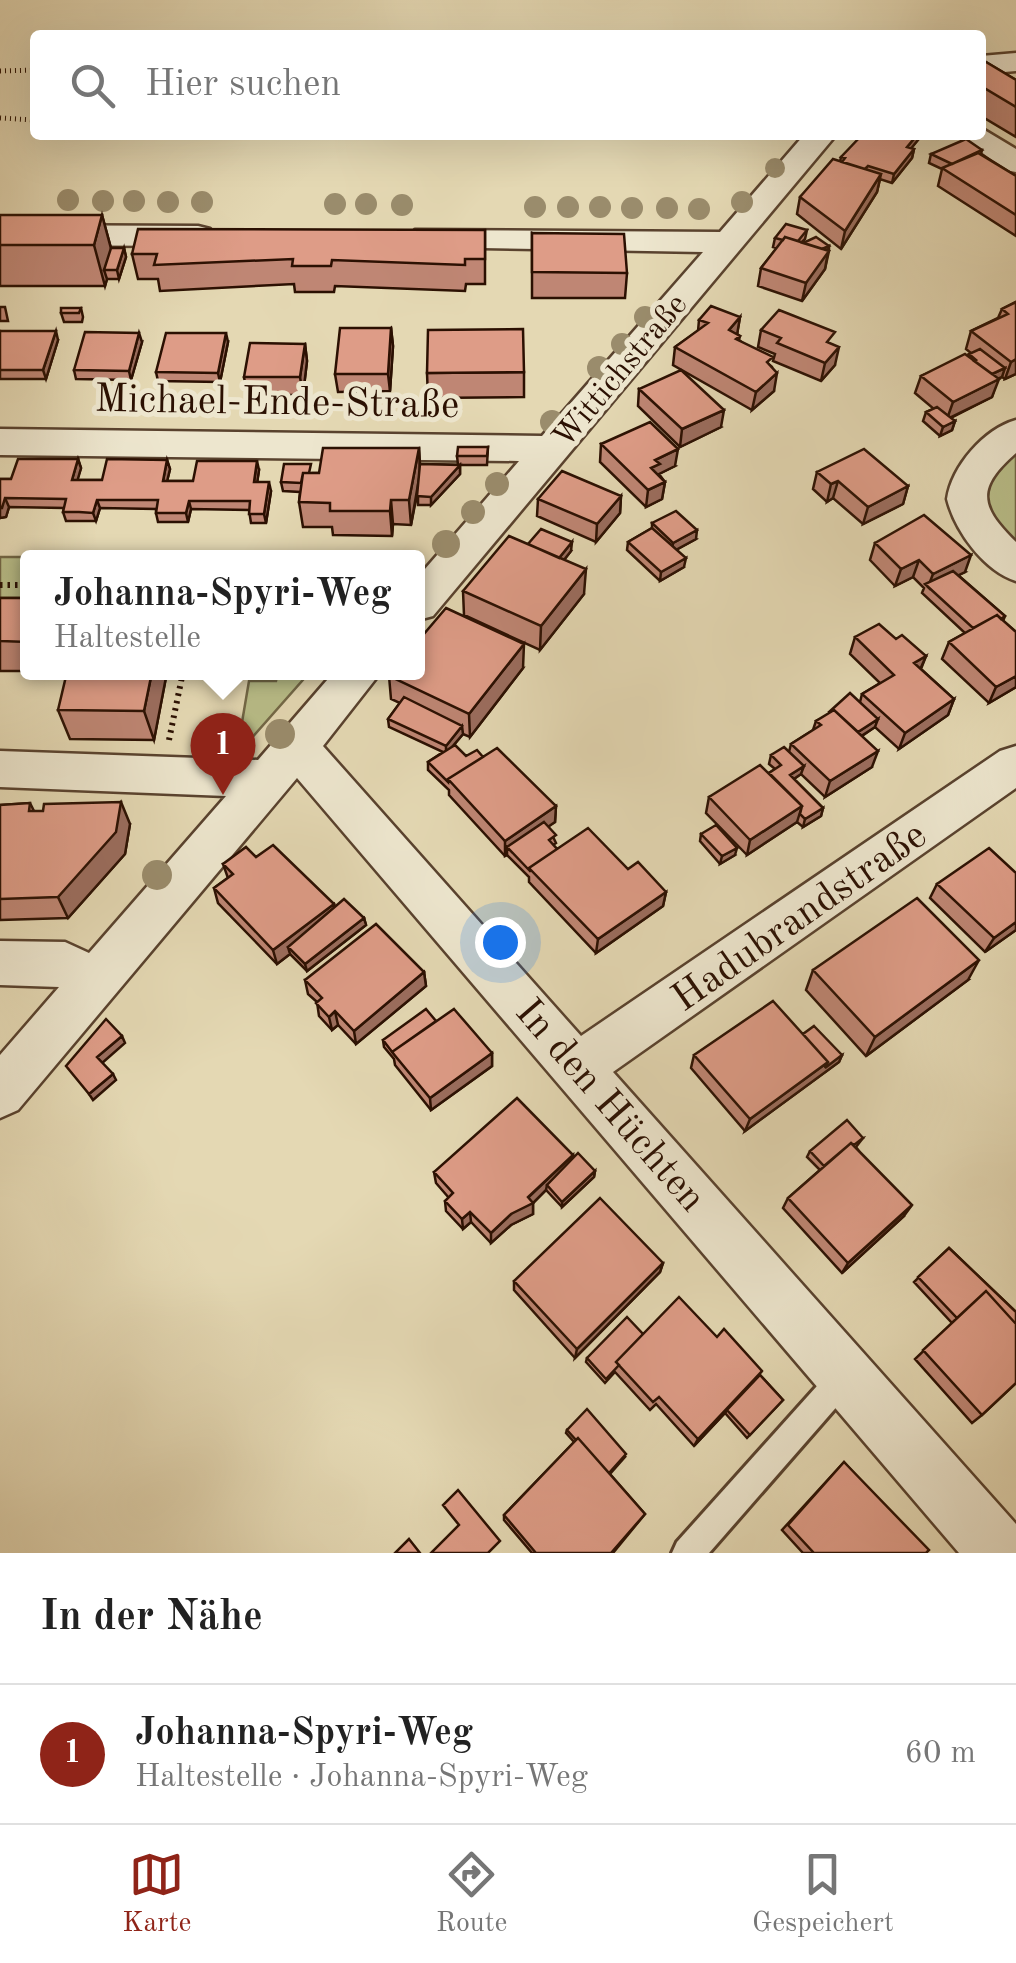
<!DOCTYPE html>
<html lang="de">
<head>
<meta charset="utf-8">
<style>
	:root { --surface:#fff; --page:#f6f6f6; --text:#222; --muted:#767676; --line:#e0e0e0; --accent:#8f2418 }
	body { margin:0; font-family:"Old Standard TT",serif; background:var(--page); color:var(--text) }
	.you { position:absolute; left:500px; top:942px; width:35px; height:35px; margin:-25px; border:8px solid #fff; border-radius:50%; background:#1a73e8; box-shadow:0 0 0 15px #1a73e833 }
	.badge { display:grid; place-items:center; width:65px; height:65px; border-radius:50%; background:var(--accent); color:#fff; font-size:32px; font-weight:700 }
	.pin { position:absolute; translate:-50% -82px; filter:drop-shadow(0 2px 5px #0008) }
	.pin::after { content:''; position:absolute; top:52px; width:35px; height:30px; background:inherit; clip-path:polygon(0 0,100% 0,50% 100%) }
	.popup { position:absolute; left:20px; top:550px; width:405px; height:130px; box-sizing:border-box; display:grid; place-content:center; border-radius:10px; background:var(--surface); filter:drop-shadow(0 2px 8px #0005); font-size:32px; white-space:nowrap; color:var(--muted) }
	.popup b { font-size:38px; color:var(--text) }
	.popup::after { content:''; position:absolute; left:50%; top:100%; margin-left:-20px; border:20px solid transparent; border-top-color:var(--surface) }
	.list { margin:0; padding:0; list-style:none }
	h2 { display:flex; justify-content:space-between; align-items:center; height:130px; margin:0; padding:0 40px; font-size:42px }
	h2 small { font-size:32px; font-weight:400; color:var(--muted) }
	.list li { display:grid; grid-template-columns:65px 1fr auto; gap:30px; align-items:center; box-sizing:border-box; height:140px; padding:0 40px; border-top:2px solid var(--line) }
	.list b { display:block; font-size:38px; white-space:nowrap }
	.list p { margin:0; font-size:32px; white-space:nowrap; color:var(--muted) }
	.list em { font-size:32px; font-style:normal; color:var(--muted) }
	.icon { flex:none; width:55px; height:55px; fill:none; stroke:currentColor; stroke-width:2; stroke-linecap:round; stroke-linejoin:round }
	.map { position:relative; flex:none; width:1016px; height:1553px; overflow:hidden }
	.search { position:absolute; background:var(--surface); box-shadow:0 10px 40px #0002; left:30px; right:30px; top:30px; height:110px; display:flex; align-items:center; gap:25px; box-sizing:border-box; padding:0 35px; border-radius:10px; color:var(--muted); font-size:38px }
	.sheet { height:270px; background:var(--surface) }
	nav { display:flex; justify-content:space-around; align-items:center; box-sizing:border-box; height:140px; border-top:2px solid var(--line); background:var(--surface); font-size:28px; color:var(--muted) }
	nav a { display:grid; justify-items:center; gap:5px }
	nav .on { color:var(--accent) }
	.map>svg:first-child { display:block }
	.green { fill:#b9be89; stroke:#726746; stroke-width:2.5 }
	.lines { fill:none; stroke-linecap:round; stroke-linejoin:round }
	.lane-casing { stroke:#59422e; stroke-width:6 }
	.street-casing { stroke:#59422e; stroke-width:5 }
	.path-far1 { stroke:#2b1002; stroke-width:5; stroke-dasharray:1 4; stroke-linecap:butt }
	.path { stroke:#2b1002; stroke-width:6; stroke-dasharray:2.5 5; stroke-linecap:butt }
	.lane { fill:#ede6ce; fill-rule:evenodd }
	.street { fill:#ede6ce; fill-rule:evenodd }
	.tree { fill:#9a8c6c }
	.wall { fill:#bf8674; stroke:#2b1002; stroke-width:2.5 }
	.shaded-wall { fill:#9b6d5e; stroke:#2b1002; stroke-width:2.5 }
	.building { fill:#de9c87; stroke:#2b1002; stroke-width:2.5 }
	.labels { text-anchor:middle; stroke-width:10; stroke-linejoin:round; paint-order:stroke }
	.far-street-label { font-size:32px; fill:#2b1002; stroke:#ede6ce }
	.street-label { font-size:40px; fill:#2b1002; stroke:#ede6ce }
</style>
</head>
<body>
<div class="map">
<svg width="1016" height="1553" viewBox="0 0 1016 1553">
	<rect width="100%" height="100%" fill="#e4d8b3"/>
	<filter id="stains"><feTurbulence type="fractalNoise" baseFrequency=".002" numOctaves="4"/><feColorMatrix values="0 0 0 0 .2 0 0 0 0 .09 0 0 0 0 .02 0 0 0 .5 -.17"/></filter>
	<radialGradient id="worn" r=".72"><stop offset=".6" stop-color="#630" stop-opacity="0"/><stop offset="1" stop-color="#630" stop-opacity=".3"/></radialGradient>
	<path class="green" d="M1016,453V539L1010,542L985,510L987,483Z
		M0,557H42L28,558V611L0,610Z
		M278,673H309L235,757L209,756L210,746H238L249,681H276Z"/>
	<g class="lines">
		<defs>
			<path id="lane" d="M844,1362L854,1367L859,1377L854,1387L709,1553H672L677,1542L834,1367Z"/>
			<path id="street" d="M1016,53V71L981,74V56Z
				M981,128L1016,149V172L1005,170L959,135H981Z
				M804,135H836L433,616L418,620V577L519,461L0,455V429L542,436L703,252L427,247L415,244L411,237L415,230L720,232Z
				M0,225L198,226L210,229L214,236L210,243L198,246L0,245Z
				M1016,420V453C976,488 979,506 1016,542V581C984,571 955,531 947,499C952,466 984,429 1016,420Z
				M334,672H381L323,746L581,1036L1000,751L1016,746V788L613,1072L1016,1524V1553H959L297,778L18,1110L0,1118V1055L59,987L0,985V941L65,942L89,953L226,796L0,787V751L258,760Z"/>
		</defs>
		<use href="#lane" class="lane-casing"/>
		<use href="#street" class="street-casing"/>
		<path class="path-far1" d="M0,71L35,70
			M0,118L35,120"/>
		<path class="path" d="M0,585H28
			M169,740L183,672"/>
		<use href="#lane" class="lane"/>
		<use href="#street" class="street"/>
	</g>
	<g class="tree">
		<circle cx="775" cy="168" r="10"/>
		<circle cx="68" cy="200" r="11"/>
		<circle cx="103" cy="201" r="11"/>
		<circle cx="134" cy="201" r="11"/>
		<circle cx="168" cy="202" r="11"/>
		<circle cx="202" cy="202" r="11"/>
		<circle cx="742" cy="202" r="11"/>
		<circle cx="335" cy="204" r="11"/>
		<circle cx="366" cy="204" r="11"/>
		<circle cx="402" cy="205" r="11"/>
		<circle cx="535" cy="207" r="11"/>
		<circle cx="568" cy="207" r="11"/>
		<circle cx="600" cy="207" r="11"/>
		<circle cx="632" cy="208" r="11"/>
		<circle cx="667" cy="208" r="11"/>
		<circle cx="699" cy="209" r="11"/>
		<circle cx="645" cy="317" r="11"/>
		<circle cx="622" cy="344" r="11"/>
		<circle cx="599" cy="368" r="12"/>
		<circle cx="552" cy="422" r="12"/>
		<circle cx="497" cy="484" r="12"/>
		<circle cx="473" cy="512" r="12"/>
		<circle cx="446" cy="544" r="14"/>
		<circle cx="280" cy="734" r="15"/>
		<circle cx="157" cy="875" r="15"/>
	</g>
	<path class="wall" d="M981,59L1016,80V137L981,116Z
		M922,135L911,148L914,149L912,158L892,183L880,179L877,192L841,249L797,214L800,197L840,162L841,157Z
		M982,150L981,154L1016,176V236L938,186L942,169L929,163L931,154Z
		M102,215L111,248H124L126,257L119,279H107L105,286H0V245Z
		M485,230V284H466L465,291L335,286L334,292H295L294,284L160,291L158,279H138L132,254Z
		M807,230L805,239L802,242L829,246V251L825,269L802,301L758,286L761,268L777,248L773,247L775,238Z
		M532,233L627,273L625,298H532Z
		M1016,302V374L1005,379L1002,377L998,378L992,397L951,418L955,421L952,430L940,436L923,421L926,412L934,409L915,393L921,376L968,356L971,353L966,349L971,331L998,318L1002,309Z
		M0,307H5L8,321H0Z
		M81,308L83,317L82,322H64L61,313Z
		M740,317L737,334L740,336L739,340L772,367L774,391L752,410L673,365L675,347L698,331L699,320Z
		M391,328L393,346L390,391L338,392L335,374Z
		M761,330L833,345L835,365L821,381L773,361L775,354L758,347Z
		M0,331L58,340L46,379H0Z
		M142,342L131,380L76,379L74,370Z
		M228,342L220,382L158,381L156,372Z
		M305,344L307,361L303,395H247L244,377Z
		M524,372V397L428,398L427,373Z
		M639,389L721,427L680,447L638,406Z
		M601,444L675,466L659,474L665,482L662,499L646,507L600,462Z
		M488,447L487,465H458L457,456Z
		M419,448L420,464L460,465V474L431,505H418V489L411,525L393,524L392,536L333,535L332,527H303L299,502L300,492L283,491L281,482L312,473H319Z
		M78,459L81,468L77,480H102L167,460L170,469L167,481H193L259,470L257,482L271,491L266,523H251L249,510L191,509L188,522H158L156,513V509L100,508L96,521H66L63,512L64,508L9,507L6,517L0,518V479H11Z
		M817,472L908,486L903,504L863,524L833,498L827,502L813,489Z
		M621,496L620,513L596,542L537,516L538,499Z
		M652,523L696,539L676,550L684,567L660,581L627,550L628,542L652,528Z
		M875,543L965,572L958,575L1005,616L1003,621L1016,632V687L989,703L942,659L949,642L965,633L922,593L924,588L913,577L895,586L870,560Z
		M528,544L571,551L564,560L584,594L540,650L464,615L463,591Z
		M0,598H28V671H0Z
		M855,637L896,639L926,656L921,669L954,699L948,715L899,749L875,727L862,736L872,767L825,797L801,774L794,779L823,808L821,816L803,827L797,822L747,855L706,813L709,797L769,773L775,769L769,764L771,755L789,752L791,744L813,730L816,721L860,702L862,694L880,683L850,654Z
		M523,668L470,737L463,734L453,746L466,756L483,757L556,806L555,822L548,826L556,843L553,845L557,849L628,869L666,892L663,906L596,953L529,882V877L507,855L505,856L449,795V790L428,770V762L443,752L389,727L388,719L400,703L391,699L389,676Z
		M167,672L154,740L70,739L58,710Z
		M30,803L34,811L130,824L125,854L68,918L0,920V805Z
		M701,834L735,855L720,864L700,841Z
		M256,857L334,907L364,918L366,925L307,971L290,954L277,964L218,903L214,888L228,878L223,864Z
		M1016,873V930L985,952L930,898L937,884Z
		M813,970L968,980L866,1056L806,990Z
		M424,972L426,986L356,1044L338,1025L332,1030L319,1016L317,1002L308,994L305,980Z
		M436,1021L492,1053V1066L431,1110L395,1065L394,1059L384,1047L383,1040Z
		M803,1034L842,1055L839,1062L745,1131L691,1068L694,1055Z
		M863,1138L856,1147L904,1216L842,1273L783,1208L788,1198L820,1170L807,1157L810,1151Z
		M573,1159L595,1171L594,1177L562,1207L546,1190L533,1203V1214L511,1225L491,1243L471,1222L463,1229L446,1211L445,1201L449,1198L436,1183L434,1172Z
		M949,1248L1016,1312V1383L982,1415L972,1423L915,1359L963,1313L952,1323L914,1282Z
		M663,1263L660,1272L575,1358L514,1290V1281Z
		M643,1334L717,1337L760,1375L783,1400L747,1438L725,1413L694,1446L656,1404L650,1410L615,1372L605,1383L586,1362L587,1358Z
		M567,1430L625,1457L610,1474L645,1514L613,1553H532L504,1520V1515L574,1442L566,1433Z
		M844,1462L926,1553H803L782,1530Z"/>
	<path class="shaded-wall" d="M917,135H922L905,156L907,147Z
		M914,149L912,158L892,183L894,174Z
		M881,174L877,192L841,249L845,231Z
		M102,215L113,256L104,270L107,279L105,286L94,245Z
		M829,246L825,269L802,301L806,283L816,252Z
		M124,248L126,257L119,279L117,270Z
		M740,317L737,335L729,330Z
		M391,328L393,346L390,391L388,374Z
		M56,331L58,340L46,379L43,370Z
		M139,333L142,342L131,380L129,371Z
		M226,333L228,342L220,382L218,373Z
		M305,344L307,361L303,395L300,377Z
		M839,347L835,365L821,381L825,363Z
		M1016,359V374L1005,379L1011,362Z
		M1005,368L1002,377L980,387L983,378Z
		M777,373L774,391L752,410L756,392Z
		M999,379L992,397L947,419L953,402Z
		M724,410L721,427L680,447L682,429Z
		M955,421L952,430L940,436L943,427Z
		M419,448L420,473L411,525L409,500Z
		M678,449L675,466L659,474L658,481L651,468L655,460Z
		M78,459L81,468L75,489L72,480Z
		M167,460L170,469L165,490L163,481Z
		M257,461L259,470L256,491L254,482Z
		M460,465V474L431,505V497Z
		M838,481L833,498L827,502L831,484Z
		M269,482L271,491L266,523L264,514Z
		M665,482L662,499L646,507L648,490Z
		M908,486L903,504L863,524L868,507Z
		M621,496L620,513L596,542L597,524Z
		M5,498L9,507L6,517L0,518V508Z
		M97,500L100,508L96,521L93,513Z
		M391,500L393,524L392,536L390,511Z
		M189,501L191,509L188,522L186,513Z
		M697,530L696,539L672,552L673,543Z
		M572,542L571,551L556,570V562Z
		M971,555L965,572L930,589L928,587L933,574Z
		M686,558L684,567L660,581L661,572Z
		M919,560L913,577L895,586L901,569Z
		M586,569L584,594L540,650L541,626Z
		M524,644L523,668L470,737L469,714Z
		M926,656L919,672L914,663Z
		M152,672H167L154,740L144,711Z
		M1016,676V687L989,703L996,687Z
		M954,699L948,715L899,749L905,733Z
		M878,719L875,727L849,744L852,736Z
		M462,726L463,734L446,754V746Z
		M878,751L872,767L825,797L830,781Z
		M804,766L801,774L788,783L790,775Z
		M121,802L130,824L125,854L68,918L58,897Z
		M556,806L555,822L512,852L507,847V855L505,856V841Z
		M802,806L797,822L747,855L750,840Z
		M823,808L821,816L803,827L805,819Z
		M737,848L735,855L720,864L722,856Z
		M666,892L663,906L596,953L598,939Z
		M334,904L337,918L288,947L290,954L277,964L273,950Z
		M364,918L366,925L307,971L305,964Z
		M1016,922V930L985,952L994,938Z
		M979,960L968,980L866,1056L875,1037Z
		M424,972L426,986L356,1044L354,1031Z
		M335,1011L338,1025L332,1030L329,1017Z
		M122,1036L125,1043L101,1064L97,1057Z
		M492,1053V1066L431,1110L430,1098Z
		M842,1055L839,1062L745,1131L750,1119L828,1062Z
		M113,1074L116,1080L93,1100L89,1094Z
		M573,1155L572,1166L547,1185L546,1190L533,1203V1214L511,1225L491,1243V1233Z
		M595,1171L594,1177L562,1207V1202Z
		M912,1205L904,1216L842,1273L848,1263Z
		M470,1212L471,1222L463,1229L462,1219Z
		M663,1263L660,1272L575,1358L577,1349Z
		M762,1371L725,1413L694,1446L698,1439Z"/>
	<path class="building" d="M981,59L1016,80V107L981,86Z
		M862,135H917L907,147L914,149L894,174L868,166L865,169L842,162L845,158L841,157Z
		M966,139L982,150L952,164L931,154Z
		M978,153L1016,176V215L942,168Z
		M833,159L881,174L845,231L800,197Z
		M0,215H102L94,245H0Z
		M786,224L807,230L798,241L785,237L783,240L775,238Z
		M138,229L485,230V259H465V265L332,260L331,266H292L293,259L154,265L157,254H132Z
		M532,233L624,234L627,273L532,272Z
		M785,237L829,251L806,283L761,268Z
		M816,237L829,246L822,249L803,243Z
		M111,248H124L117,270H104Z
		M1016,302V359L1011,362L971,331L1008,314L1002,309Z
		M711,306L740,317L729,330L740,336L736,339L773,357L767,362L777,373L756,392L675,347L708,323L699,320Z
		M61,308H81L79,313H61Z
		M779,310L835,332L827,342L839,347L825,363L777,343L781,338L761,330Z
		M340,328H391L388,374H335Z
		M523,329L524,372L427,373L428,330Z
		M0,331H56L43,370H0Z
		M85,332L139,333L129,371L74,370Z
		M166,333H226L218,373L156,372Z
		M250,343L305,344L300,377H244Z
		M980,349L1005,368L992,374L974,361L976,360L969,354Z
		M965,354L999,379L953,402L921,376Z
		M681,370L724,410L682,429L639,389Z
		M937,407L955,421L943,427L926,412Z
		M650,422L678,449L655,460L660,464L651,468L665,482L648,490L601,444Z
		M458,447H488L487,456H457Z
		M323,448H419L409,500H391L390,511H330V503L299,502L303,473H319Z
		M864,449L908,486L868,507L838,481L831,484L817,472Z
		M18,459H78L72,480H102L107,459L167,460L163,481H193L197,461H257L254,482H269L264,514H249L250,501H189L186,513H156L158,500H97L93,513L79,512H63L66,499L5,498L2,508H0V479H11Z
		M284,464H311L309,473H303L301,483L281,482Z
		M420,464L460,465L431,497L417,496Z
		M562,471L621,496L597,524L538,499Z
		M676,511L697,530L673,543L652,523Z
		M924,515L971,555L933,574L919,560L901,569L875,543Z
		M652,528L686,558L661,572L628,542Z
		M541,529L572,542L559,558L528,544Z
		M509,536L586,569L541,626L463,591Z
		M953,571L1005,616L1001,619L997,615L973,628L925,584Z
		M0,598H28V642L0,641Z
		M446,608L524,644L469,714L389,676L391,672H418V641Z
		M997,615L1016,632V676L996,687L949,642Z
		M879,624L896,639L902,635L926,656L914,663L954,699L905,733L862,694L894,675L855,637Z
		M67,672H152L144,711L58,710Z
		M850,693L878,719L858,732L834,710L828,713Z
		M404,697L462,726L446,746L388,719Z
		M834,710L878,751L830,781L791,744L821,725L816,721Z
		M455,745L466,756L477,750L483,757L448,779V782L428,762Z
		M784,747L804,766L790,775L823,808L805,819L800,814L802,806L769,773L781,765L771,755Z
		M497,748L556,806L505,841L448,779Z
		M760,765L802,806L750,840L709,797Z
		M121,802L116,832L58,897L0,899V805L30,803L29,811H43L44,804Z
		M544,822L556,835L549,840L557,849L529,868V870L507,847Z
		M716,825L737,848L722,856L701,834Z
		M588,828L628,869L638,862L666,892L598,939L529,868Z
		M273,845L334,904L273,950L214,888L233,874L223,864L246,847L256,857Z
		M989,848L1016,873V922L994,938L937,884Z
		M917,898L979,960L875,1037L813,970Z
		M344,899L364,918L305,964L288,947Z
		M376,924L424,972L354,1031L335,1011L329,1017L316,1003L322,998L305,980Z
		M773,1001L828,1062L750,1119L694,1055Z
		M426,1009L436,1021L392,1052L396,1057L383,1040Z
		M454,1009L492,1053L430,1098L392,1052Z
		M106,1019L122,1036L97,1057L113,1074L89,1094L66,1066Z
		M814,1026L842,1055L825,1068L828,1062L803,1034Z
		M517,1098L573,1155L528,1197L533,1203L511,1214L491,1233L470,1212L462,1219L445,1201L453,1193L434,1172Z
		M847,1120L863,1138L854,1145L851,1143L824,1166L810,1151Z
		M851,1143L912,1205L848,1263L788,1198Z
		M578,1153L595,1171L562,1202L547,1185Z
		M600,1198L663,1263L577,1349L514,1281Z
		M949,1248L1016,1312V1324L986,1291L957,1318L918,1277Z
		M986,1291L1016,1324V1383L982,1415L923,1350Z
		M679,1297L717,1337L724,1329L762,1371L698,1439L659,1397L653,1402L616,1362Z
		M627,1317L643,1334L616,1362L619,1365L606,1379L587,1358Z
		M760,1375L783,1400L750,1435L727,1410Z
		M587,1409L626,1454L609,1473L578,1438L576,1440L567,1430Z
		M578,1438L645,1514L611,1553H536L504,1515Z
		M844,1462L929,1550L926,1553H814L788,1525Z
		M458,1490L500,1541L488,1553H431L459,1525L443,1505Z
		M409,1539L420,1553H395Z"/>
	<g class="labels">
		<g class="far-street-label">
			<text transform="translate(619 370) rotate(-50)" y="11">Wittichstraße</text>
		</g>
		<g class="street-label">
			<text transform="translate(277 400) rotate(1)" y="14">Michael-Ende-Straße</text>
			<text transform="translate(798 915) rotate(-35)" y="14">Hadubrandstraße</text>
			<text transform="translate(612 1104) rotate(49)" y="14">In den Hüchten</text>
		</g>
	</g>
	<rect width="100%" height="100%" filter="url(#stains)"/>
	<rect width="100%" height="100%" fill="url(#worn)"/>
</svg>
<div class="you"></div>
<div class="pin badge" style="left:223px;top:795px">1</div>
<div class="popup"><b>Johanna-Spyri-Weg</b>Haltestelle</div>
<div class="search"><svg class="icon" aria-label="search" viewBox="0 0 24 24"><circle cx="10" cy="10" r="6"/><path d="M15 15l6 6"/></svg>Hier suchen</div>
</div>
<section class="sheet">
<h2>In der Nähe<small></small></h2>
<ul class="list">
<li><span class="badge">1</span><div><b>Johanna-Spyri-Weg</b><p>Haltestelle · Johanna-Spyri-Weg</p></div><em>60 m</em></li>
</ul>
</section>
<nav>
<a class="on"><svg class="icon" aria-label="map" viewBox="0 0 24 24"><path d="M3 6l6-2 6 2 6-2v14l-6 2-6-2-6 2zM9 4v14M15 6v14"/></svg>Karte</a>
<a><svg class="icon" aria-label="directions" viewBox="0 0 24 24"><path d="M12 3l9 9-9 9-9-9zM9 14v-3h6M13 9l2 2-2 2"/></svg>Route</a>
<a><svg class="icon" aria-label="saved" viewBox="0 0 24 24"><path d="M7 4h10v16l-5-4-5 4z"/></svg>Gespeichert</a>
</nav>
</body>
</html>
